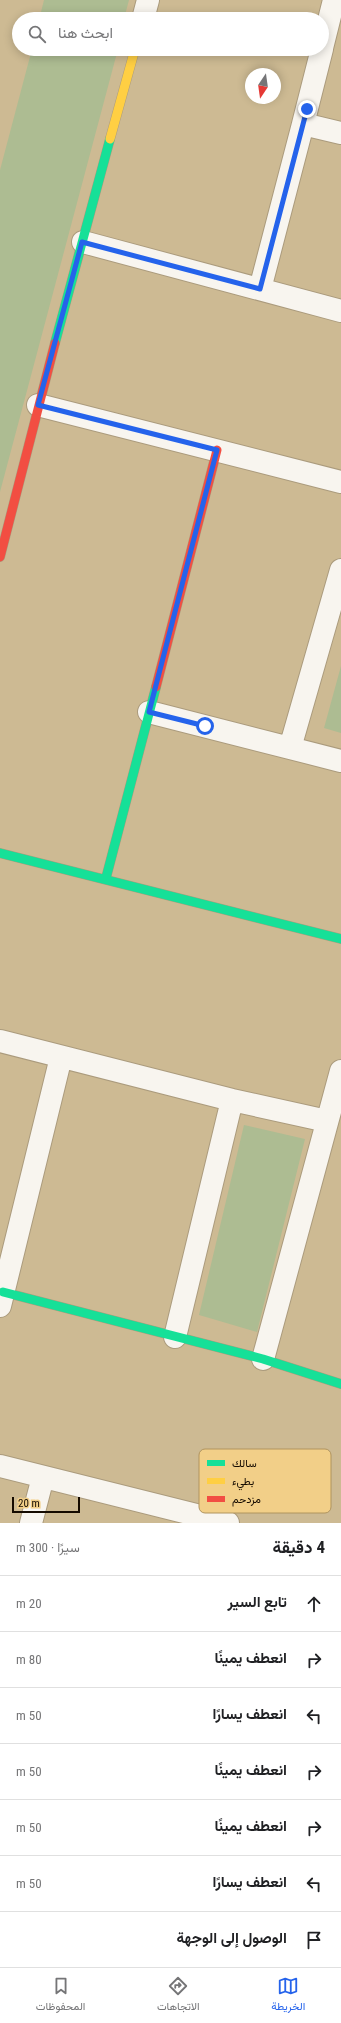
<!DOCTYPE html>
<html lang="ar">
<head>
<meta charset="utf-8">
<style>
	:root { --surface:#fff; --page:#f2f2f2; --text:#202124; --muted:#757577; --line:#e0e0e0; --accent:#2563eb }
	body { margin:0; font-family:"Roboto Condensed",Vazirmatn,sans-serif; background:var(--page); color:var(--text); direction:rtl }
	.compass { position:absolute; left:245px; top:68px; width:36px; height:36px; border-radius:50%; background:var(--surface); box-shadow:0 2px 10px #0003; rotate:193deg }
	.scale { position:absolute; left:12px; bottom:10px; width:68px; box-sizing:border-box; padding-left:4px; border:2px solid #150b00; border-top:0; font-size:11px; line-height:14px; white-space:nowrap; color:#150b00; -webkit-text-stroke:3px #f2cf88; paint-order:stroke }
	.stop { position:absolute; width:12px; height:12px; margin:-9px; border:3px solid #2563eb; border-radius:50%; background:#fff }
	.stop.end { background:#2563eb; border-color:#fff; box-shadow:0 1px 4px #0008 }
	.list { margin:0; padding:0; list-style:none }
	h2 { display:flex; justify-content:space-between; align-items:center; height:52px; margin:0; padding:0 16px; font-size:17px }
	h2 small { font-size:13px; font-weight:400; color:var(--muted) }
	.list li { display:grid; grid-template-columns:26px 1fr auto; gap:12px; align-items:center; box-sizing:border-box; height:56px; padding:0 16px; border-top:1px solid var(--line) }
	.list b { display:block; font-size:15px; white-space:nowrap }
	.list em { font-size:13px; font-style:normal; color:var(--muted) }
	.icon { flex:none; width:22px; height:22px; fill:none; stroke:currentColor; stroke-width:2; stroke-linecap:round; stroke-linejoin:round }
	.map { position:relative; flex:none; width:341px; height:1523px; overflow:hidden; direction:ltr }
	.search { position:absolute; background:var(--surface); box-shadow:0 2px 10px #0003; left:12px; right:12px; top:12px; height:44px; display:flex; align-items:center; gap:10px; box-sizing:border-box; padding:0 14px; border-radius:22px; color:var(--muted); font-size:15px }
	.sheet { height:444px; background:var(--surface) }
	nav { display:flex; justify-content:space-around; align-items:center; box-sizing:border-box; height:56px; border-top:1px solid var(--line); background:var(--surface); font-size:11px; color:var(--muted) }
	nav a { display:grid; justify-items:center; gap:2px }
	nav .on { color:var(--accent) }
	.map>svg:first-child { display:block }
	.green { fill:#adbc92 }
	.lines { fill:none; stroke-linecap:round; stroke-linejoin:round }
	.street-casing { stroke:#ab9b7d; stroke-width:24 }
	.fast-casing { stroke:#ab9b7d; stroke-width:10 }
	.slow-casing { stroke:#ab9b7d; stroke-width:10 }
	.jam-casing { stroke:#ab9b7d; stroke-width:10 }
	.street { stroke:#f8f5ef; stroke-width:22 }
	.fast { stroke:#16e098; stroke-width:9 }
	.slow { stroke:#ffcf43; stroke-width:9 }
	.jam { stroke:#f24e42; stroke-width:9 }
	.route { stroke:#2563eb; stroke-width:5 }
	.key { fill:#f2cf88; stroke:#b0945f; stroke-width:1 }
	.key-label { font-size:11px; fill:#150b00 }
</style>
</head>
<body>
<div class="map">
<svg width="341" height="1523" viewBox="0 0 341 1523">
	<rect width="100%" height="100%" fill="#cdba93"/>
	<path class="green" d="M44,0H129L124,19H71L41,12Z
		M32,49H118L0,492V170Z
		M341,666V733L324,728Z
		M244,1125L305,1139L257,1332L199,1315Z"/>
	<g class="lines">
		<defs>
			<path id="street" d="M143,19L148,0
				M322,48L334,0
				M322,49L303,124L341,133
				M83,242L341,311
				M260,289L303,124
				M38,405L341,482
				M149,712L341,761
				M290,748L341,570
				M0,1041L232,1100L327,1121
				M0,1306L61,1057
				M175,1337L232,1100
				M263,1359L341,1071
				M0,1466L228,1523
				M31,1523L43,1477"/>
			<path id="fast" d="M55,343L110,139
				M0,853L341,939
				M106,878L156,687
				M3,1292L263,1359L341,1384"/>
			<path id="slow" d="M110,139L135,49"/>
			<path id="jam" d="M0,557L55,343
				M156,687L217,450"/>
		</defs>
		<use href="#street" class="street-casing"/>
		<use href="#fast" class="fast-casing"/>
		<use href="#slow" class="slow-casing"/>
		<use href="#jam" class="jam-casing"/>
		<use href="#street" class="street"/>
		<use href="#fast" class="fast"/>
		<use href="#slow" class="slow"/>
		<use href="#jam" class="jam"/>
	</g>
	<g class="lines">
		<path class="route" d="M205,726L149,712L217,450L38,405L82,242L260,289L307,109"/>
	</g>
	<rect x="199" y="1449" width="132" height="64" rx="6" class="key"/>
	<rect x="207" y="1460" width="18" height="6" fill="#16e098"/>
	<rect x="207" y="1478" width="18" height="6" fill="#ffcf43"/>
	<rect x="207" y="1496" width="18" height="6" fill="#f24e42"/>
	<g class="key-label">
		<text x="232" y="1467">سالك</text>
		<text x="232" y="1485">بطيء</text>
		<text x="232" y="1503">مزدحم</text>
	</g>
</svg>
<svg class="compass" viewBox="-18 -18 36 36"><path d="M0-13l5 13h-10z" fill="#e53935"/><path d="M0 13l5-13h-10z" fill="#757577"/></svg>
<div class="scale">20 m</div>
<div class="stop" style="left:205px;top:726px"></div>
<div class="stop end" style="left:307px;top:109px"></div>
<div class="search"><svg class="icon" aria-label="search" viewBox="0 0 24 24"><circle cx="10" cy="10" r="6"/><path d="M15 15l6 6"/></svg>ابحث هنا</div>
</div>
<section class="sheet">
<h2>4 دقيقة<small>سيرًا · 300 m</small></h2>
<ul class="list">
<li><svg class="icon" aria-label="ahead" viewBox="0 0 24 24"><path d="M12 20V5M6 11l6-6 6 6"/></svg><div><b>تابع السير</b></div><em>20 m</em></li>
<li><svg class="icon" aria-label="right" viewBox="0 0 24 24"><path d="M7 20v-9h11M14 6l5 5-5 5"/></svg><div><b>انعطف يمينًا</b></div><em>80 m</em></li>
<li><svg class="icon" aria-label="left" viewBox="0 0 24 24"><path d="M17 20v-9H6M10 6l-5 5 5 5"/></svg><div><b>انعطف يسارًا</b></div><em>50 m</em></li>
<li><svg class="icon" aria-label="right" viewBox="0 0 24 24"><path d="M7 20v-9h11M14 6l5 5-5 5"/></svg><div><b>انعطف يمينًا</b></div><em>50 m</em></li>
<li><svg class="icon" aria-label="right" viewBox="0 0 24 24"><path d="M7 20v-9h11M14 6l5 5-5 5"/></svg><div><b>انعطف يمينًا</b></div><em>50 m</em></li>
<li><svg class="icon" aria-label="left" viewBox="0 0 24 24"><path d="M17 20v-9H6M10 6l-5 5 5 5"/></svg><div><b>انعطف يسارًا</b></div><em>50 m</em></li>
<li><svg class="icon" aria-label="arrive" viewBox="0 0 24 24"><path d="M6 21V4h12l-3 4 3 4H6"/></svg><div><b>الوصول إلى الوجهة</b></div></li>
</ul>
</section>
<nav>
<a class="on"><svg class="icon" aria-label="map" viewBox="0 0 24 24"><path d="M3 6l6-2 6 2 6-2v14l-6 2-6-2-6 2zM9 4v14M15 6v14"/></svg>الخريطة</a>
<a><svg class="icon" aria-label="directions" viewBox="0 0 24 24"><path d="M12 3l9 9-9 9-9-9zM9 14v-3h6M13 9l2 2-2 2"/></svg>الاتجاهات</a>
<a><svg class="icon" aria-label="saved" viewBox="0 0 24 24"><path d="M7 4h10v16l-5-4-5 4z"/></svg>المحفوظات</a>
</nav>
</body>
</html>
